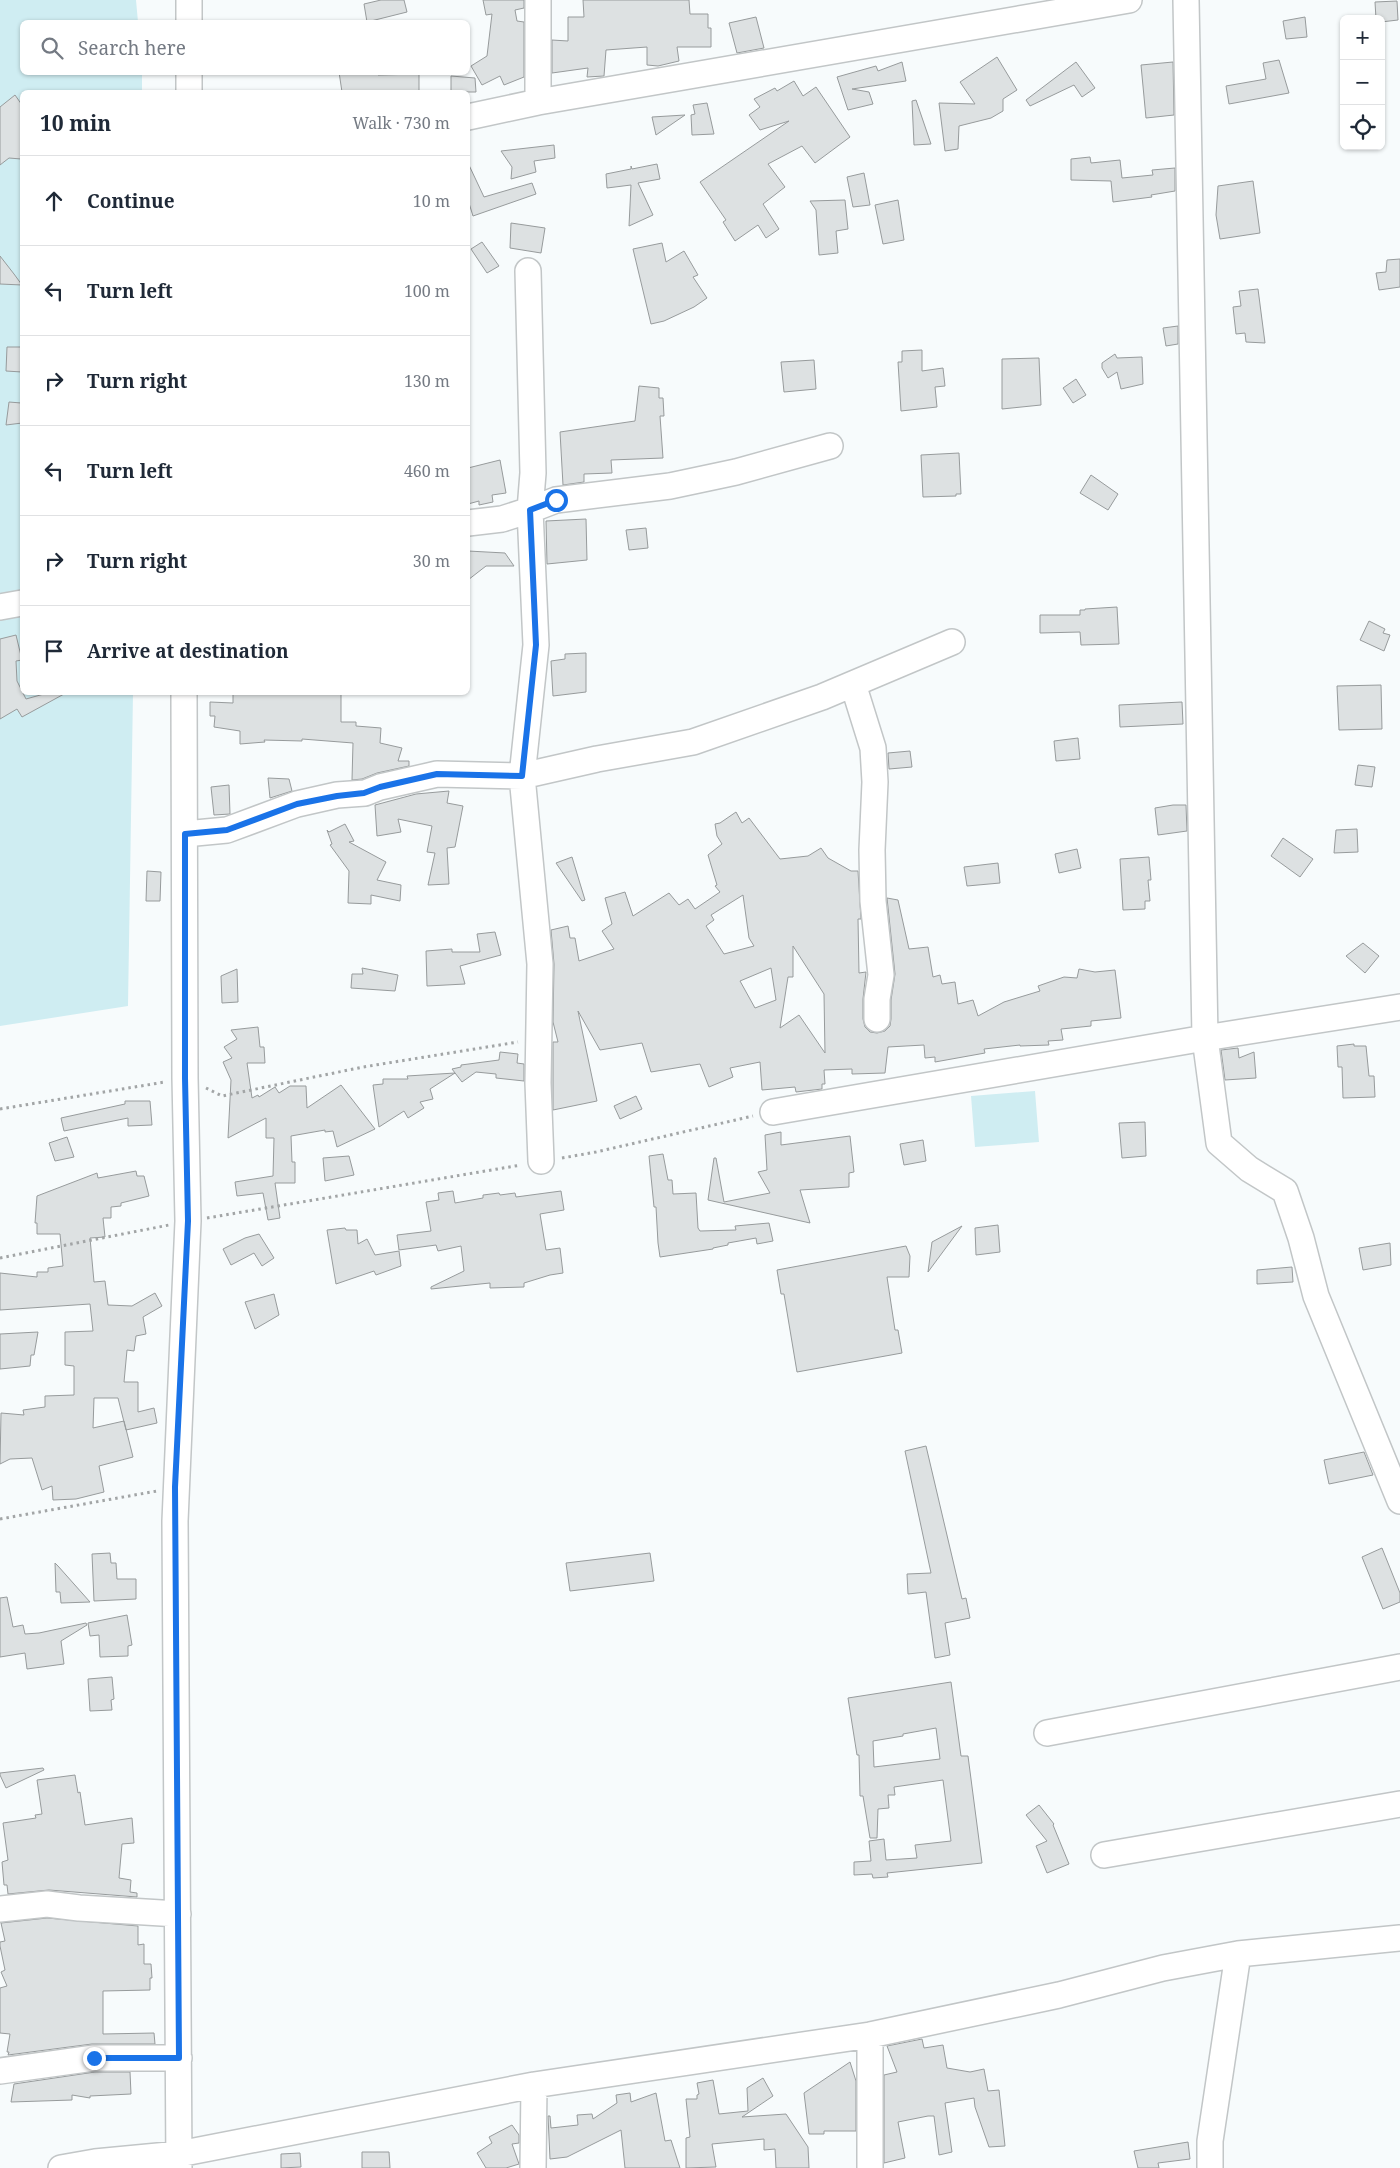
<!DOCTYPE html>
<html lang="en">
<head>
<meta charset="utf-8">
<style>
	:root { --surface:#fff; --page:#f6f6f7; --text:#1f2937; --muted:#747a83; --line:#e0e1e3 }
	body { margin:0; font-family:"Noto Serif",serif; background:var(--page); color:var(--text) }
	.controls { position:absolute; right:15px; top:15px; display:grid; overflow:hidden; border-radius:8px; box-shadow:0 1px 4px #0004 }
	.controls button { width:45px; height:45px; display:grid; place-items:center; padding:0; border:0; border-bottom:1px solid var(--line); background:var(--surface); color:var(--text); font:25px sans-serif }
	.stop { position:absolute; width:15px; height:15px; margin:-11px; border:4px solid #1a73e8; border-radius:50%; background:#fff }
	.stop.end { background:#1a73e8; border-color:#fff; box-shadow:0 1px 5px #0008 }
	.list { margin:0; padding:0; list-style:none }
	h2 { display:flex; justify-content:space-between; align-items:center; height:65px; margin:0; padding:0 20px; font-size:21px }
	h2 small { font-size:16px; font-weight:400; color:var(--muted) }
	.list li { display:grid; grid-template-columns:32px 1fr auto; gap:15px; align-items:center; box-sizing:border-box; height:90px; padding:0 20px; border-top:1px solid var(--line) }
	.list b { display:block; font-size:19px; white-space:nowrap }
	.list em { font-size:16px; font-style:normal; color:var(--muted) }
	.icon { flex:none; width:28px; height:28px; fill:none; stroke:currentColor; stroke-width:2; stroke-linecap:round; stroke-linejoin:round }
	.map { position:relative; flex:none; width:1400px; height:2168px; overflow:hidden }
	.search { position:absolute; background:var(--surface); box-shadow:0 1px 4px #0004; left:20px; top:20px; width:450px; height:55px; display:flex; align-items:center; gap:12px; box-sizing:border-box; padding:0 18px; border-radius:8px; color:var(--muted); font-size:19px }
	.panel { position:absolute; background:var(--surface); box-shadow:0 1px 4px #0004; left:20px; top:90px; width:450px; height:605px; border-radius:8px }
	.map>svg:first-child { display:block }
	.green { fill:#cfedf2 }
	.building { fill:#dde1e2; stroke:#979b9c; fill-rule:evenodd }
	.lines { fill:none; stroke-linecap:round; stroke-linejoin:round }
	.minor-casing { stroke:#c2c6c7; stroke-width:28 }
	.path { stroke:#a2a5a6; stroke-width:3; stroke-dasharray:2.5 4; stroke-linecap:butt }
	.minor { stroke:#fff; stroke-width:25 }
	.route { stroke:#1a73e8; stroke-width:6 }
</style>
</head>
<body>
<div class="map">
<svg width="1400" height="2168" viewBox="0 0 1400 2168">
	<rect width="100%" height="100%" fill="#f7fbfc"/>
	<path class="green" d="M0,0H136L138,22H22V72L142,73V92H22V692L133,693L128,1006L0,1026Z
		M1035,1091L1039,1142L975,1147L971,1096Z"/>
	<path class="building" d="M381,0H404L407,12L367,22L364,4Z
		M483,0H524V8L515,10L517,21L524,22V77L504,85L500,76L482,85L471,66L487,56L492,14L486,15Z
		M583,0H689L690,14H708V28H711V47H677L679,61L658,66L647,65V47L606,50L604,76L587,77L588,68L552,73V40L568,41V17H584Z
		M1397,1L1398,20L1381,22V19H1376L1375,2Z
		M756,17L764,48L737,53L729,23Z
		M1305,17L1307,37L1286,39L1283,21Z
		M997,57L1017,90L1003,99V111L991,118L959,126L958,149L945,151L939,103L975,104L960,82Z
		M1279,60L1289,93L1229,104L1226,86L1266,79L1263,63Z
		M902,62L906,81L852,89L869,92L873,104L848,110L837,77L876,66L878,71Z
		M1076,62L1095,88L1082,97L1074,85L1030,106L1026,100Z
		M1173,62L1174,115L1146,118L1141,65Z
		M339,72H378V75L419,74V92H342Z
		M451,76L475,78L476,92H451Z
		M794,81L803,96L816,87L850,137L815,163L802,146L768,164L785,187L763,204L779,229L766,238L758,225L735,241L723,222L726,220L700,182L789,121L760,130L749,115L760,107L754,99L775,88L777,91Z
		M15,95L22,105L21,159L9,158L0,165V107Z
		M916,100L931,144L914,145L912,101Z
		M707,103L714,134L692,135L691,115L695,114L693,105Z
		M685,115L656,135L652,117Z
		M554,145L555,158L534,161L536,172L511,179L512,167L501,151Z
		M1090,157L1091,163L1120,160L1122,178L1153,175L1152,170L1175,168V191L1151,195L1152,197L1113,202L1111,181L1071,180V159Z
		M468,163L484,197L532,183L536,194L473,216L468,200Z
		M657,164L660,179L638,183L653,215L629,226L631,185L607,188L606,174L631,169V166L632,169Z
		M864,173L870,205L853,207L847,177Z
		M1253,181L1260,233L1220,239L1216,215L1218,186Z
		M845,200L848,229L836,231L838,253L819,255L816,210L810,201Z
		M898,200L904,240L883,244L875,205Z
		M511,223L545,228L541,253L510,248Z
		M482,242L499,266L487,273L471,249Z
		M662,243L666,262L684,251L698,275L693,277L707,298L694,307L664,321L651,324L633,249Z
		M0,256L14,274L22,285L0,284Z
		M1400,259V287L1379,290L1376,273L1386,272L1387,260Z
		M1258,289L1265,343L1246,342L1245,333L1236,334L1233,307L1241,306L1239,291Z
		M1178,326V344L1166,346L1163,328Z
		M7,347H22V372L6,371Z
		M922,350V371L943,368L945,386L935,387L937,407L901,411L898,362H902V351Z
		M1115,354L1117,358L1142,357L1143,384L1121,389L1117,372L1108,378L1102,368V363Z
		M1039,358L1041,405L1002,409V359Z
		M814,360L816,389L784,392L781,362Z
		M1076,379L1086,395L1073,403L1063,388Z
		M639,386L659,388V398H663L664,416H660L663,458L611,460L612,473L584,474V482L563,485L560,432L635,421Z
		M9,402L21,403L22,423L6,425Z
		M959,453L961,494H956V496L923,497L921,455Z
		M500,460L506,493L492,495L493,502L479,505V501L468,504V468Z
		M1091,475L1118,494L1108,510L1080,493Z
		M586,519L587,560L547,564L546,521Z
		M646,528L648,548L629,550L626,530Z
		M468,551L505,553L514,566H486L468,580Z
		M1117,607L1119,644L1081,645L1080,632L1040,633V615H1080V610H1085V609Z
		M1369,621L1385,629L1383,633L1390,635L1384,651L1360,640Z
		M16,635L22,660L16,661L17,681L26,699L51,692L64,694L22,717L17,709L0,719V639Z
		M586,653V692L553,696L551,661L565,659V654Z
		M1381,685L1382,729L1339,730L1337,686Z
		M233,692H341V722H356V726L381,728L380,743L402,748L398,761H409V766L377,773L362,779L352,780L353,743L302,739V741L264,740L265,742L240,744V731L214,727L215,716H210V702L233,703Z
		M1182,702L1183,724L1120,727L1119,705Z
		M1078,738L1080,759L1056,761L1054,741Z
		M910,751L912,767L889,769L888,753Z
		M1358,765L1375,767L1372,787L1355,785Z
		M268,778L289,779L292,791L270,798Z
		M229,785L230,814L214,815L211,787Z
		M449,791L447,803L463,806L455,847L447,848L449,884L428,885L435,853L427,852L432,826L398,819L401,832L377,836L375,805L416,794Z
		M1173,805H1186L1187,831L1158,835L1155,808Z
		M736,812L742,823L749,818L780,859L808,856L821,848L828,858L851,871H858L861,919H858L859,973L866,972L863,999V1019L865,1027L870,1032L877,1033L885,1031L890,1026L891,1019V1000L895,974L887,898L898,900L909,949L928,947L933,977L940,975L942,984L955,982L958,1004L973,1000L978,1016L1004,1002L1040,991L1038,986L1064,977L1077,978L1079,969L1095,972L1115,970L1121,1018L1091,1021V1026L1061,1029L1063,1040L1048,1041L1049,1045L1020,1046V1045L984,1049L985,1053L935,1062V1057L925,1058L924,1045L888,1047L885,1073L852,1074V1069L824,1070L825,1084H822V1089L796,1092L795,1087L762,1090L760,1062L730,1068L733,1077L709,1087L700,1064L651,1072L642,1043L600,1050L578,1011L597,1101L553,1110V1042H558L553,1022L554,964L551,930L568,926L570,938H575L579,961L614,949L602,931L612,924L605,898L625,892L633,916L669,893L679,905L688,899L695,909L720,892L715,886L717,885L708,855L722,844L717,836L715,824L720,823ZM743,895L749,938L754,946L724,954L706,926L714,920L711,915ZM793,946L824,994L825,1053L799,1015L780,1028L788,977H793ZM771,968L776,1000L755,1008L740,981Z
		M345,824L354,841L349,842L386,862L377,880L401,885L400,901L371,895V904L348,903L349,871L330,845L332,844L327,830L329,832Z
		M1357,829L1358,852L1334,853L1336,830Z
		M1283,838L1313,859L1300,877L1271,856Z
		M1077,849L1081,868L1059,873L1055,854Z
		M572,857L585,900L582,901L556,863Z
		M1149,857L1151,880H1148L1150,901H1145V909L1123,910L1120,859Z
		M998,863L1000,883L967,886L964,867Z
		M147,871L161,872L160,901H146Z
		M495,932L501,955L460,966L465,984L427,986L426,951L452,949V952H480L477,934Z
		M1363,943L1379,956L1365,973L1346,956Z
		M362,968L398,975L395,991L351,988L352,974H363Z
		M237,969L238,1002L222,1003L221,976Z
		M258,1027L260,1047H264L265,1063H247L252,1098L258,1095L259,1097L275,1087L279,1093L290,1086H306L307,1108L341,1085L375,1129L337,1147L333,1131L325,1132V1130L291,1136L292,1162H295V1183H275L280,1218L268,1220L263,1193L237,1196L235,1182L273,1176L274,1138H266V1118L228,1138L231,1080L223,1062L232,1058L224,1047L237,1039L231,1030Z
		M1354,1044V1046H1366L1369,1076H1374L1375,1097L1343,1098L1342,1067H1338L1337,1046Z
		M1238,1048L1239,1058L1254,1052L1256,1078L1225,1080L1221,1050Z
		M500,1052L518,1054L517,1063L524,1064V1081L496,1078V1074L476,1072L462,1082L452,1069L461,1067V1065L499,1060Z
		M455,1073L430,1089L433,1099L420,1102L424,1108L408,1118L404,1111L379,1127L373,1085L383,1084V1079H408L407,1076Z
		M636,1096L642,1109L620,1119L614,1106Z
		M125,1101H150L152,1125L128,1126V1118L64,1131L61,1118L125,1104Z
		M1145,1122L1146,1156L1122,1158L1119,1123Z
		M781,1132V1145L850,1136L854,1172L849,1173V1187L800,1190L810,1223L708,1200L714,1158H716L724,1202L770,1193L758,1172L767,1170L765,1135Z
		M67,1137L74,1157L55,1161L49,1143Z
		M923,1140L926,1161L904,1165L900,1144Z
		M663,1154L668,1180H672L673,1194L696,1193L698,1228L700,1231L736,1230L735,1226L769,1223L773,1241L757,1244L756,1238L728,1243V1245L713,1248V1249L660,1257L658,1243L656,1207H654L649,1156Z
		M349,1156L354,1175L325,1181L323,1158Z
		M136,1171L137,1176H144L149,1196L121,1203V1206L111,1207V1218H103L105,1237L90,1238L94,1282L105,1281L108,1305L132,1306L155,1293L162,1306L143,1317L146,1334L136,1336L134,1351L127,1350L124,1382H138V1412L154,1408L157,1423L126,1430L118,1398H94L93,1428L124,1421L133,1457L99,1466L104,1492L76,1499L53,1500L52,1486L42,1490L32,1458L10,1459L0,1464L1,1413L24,1415L23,1410L45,1407V1396L74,1395V1366L65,1365V1332L93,1331L90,1304L0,1310V1273L37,1277V1272H48V1268L63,1266L60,1234H37V1223H35L37,1196L97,1173L98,1178Z
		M453,1191L455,1203L483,1198V1195L499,1193L500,1195L515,1193L516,1197L561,1191L564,1210L540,1214L546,1250L560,1248L563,1273L550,1275L524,1283V1287L490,1288V1283L431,1289V1287L464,1271L461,1246L438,1251L436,1245L399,1250L397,1235L431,1231L426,1202L439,1200L438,1193Z
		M998,1225L1000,1252L976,1255L975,1228Z
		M962,1226L928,1272L932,1242Z
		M345,1228L346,1230H357L358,1244L367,1239L375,1255L399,1251L401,1266L376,1275L374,1271L336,1284L327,1230Z
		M259,1234L274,1258L262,1266L254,1253L231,1265L223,1249L245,1238Z
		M1390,1243L1391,1265L1363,1270L1359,1248Z
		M906,1246L910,1256L909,1277H887L895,1330H898L902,1353L797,1372L784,1294H781L777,1270Z
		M1292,1267L1293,1282L1257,1284V1270Z
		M274,1294L279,1315L255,1329L245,1302Z
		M38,1332L34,1355H31L30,1366L0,1369V1334Z
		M926,1446L962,1599L966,1598L970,1618L945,1623L950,1655L935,1658L926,1592L908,1594L907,1574L931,1573L905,1451Z
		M1364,1452L1373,1475L1329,1484L1324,1460Z
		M1382,1548L1400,1593V1602L1383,1609L1362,1557Z
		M110,1553L111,1563H116L117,1579H136V1599L94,1601L92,1554Z
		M650,1553L654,1581L570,1591L566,1563Z
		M55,1563L58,1566L90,1602L61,1603L60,1592H56Z
		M7,1597L13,1627L23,1625L25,1634L39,1633L86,1623L87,1625L61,1641L64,1664L27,1669L25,1653L0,1657V1598Z
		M127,1615L132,1645L128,1646V1656L100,1657L99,1635L90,1636L88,1623Z
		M112,1677L114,1699L111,1700L112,1710L90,1711L88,1679Z
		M951,1682L961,1756H968L982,1863L887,1873L888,1877L873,1878L872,1874L854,1875V1862L871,1861L869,1841L884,1839L886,1860L917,1858L915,1845L951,1841L943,1780L894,1787L895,1795H888L889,1808L878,1809L877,1838H870L863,1796H860L859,1755H857L848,1698ZM936,1728L940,1759L874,1767L873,1741L903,1736V1734Z
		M43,1768L44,1770L6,1788L0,1775V1773Z
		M75,1775L78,1793L80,1792L85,1825L132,1818L134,1843L122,1844L119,1878L131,1880L130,1892L137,1893V1897L49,1890L8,1894L7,1885H4L2,1862L8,1860L3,1823L36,1818L35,1815L42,1814L37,1780Z
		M1039,1805L1054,1824L1053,1825L1069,1864L1047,1873L1036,1846L1047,1841L1026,1815Z
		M47,1918L138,1926V1945L144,1944V1964H151L152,1978H150V1990L103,1991V2034L154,2033L155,2044H92L8,2055L9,2052H7L10,2034L0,2033V1988L7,1986L1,1972L5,1970L0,1946V1942L5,1941L1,1923Z
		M922,2039L924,2048L943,2045L947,2068L970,2072L984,2069L988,2091L999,2090L1005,2146L989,2147L975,2107L974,2098L945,2103L952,2152L939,2155L934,2116H928L898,2122L905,2158L884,2163V2075L897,2072L887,2046Z
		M850,2062L856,2081V2131H824V2134H809L804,2093Z
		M95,2072H130L131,2094L90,2096V2098L72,2095V2100L11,2102L14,2084Z
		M763,2078L773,2096L742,2117L786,2114L808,2147L809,2168H776L775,2149L764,2150V2139L712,2144L716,2167L686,2168V2138L690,2137L686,2099H697V2095L699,2094L697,2083L713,2080L719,2114L748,2111L747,2088Z
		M630,2093L631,2102L656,2093L665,2141L671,2140L680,2168H625L621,2130L567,2157L550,2159L548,2116H550L551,2128L578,2125L577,2115L592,2114L593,2119L617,2103L616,2095Z
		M512,2125L519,2135V2143L512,2144L519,2164L506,2168H486L477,2153L492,2143L489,2137Z
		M1188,2142L1190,2159L1158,2163L1159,2168H1138L1134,2151Z
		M362,2152H389L390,2168H362Z
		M300,2153L301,2167L281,2168V2154Z"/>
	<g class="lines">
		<defs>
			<path id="minor" d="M538,0V102
				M1186,0L1205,1038L1219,1143L1249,1169L1285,1191L1301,1238L1316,1296L1400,1501
				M189,22V0
				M189,92V72
				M468,117L538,102L1129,0
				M468,523L502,519L530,510L533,473L528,271
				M0,607L22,603
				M853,684L873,748L875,782L872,850L873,901L881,975L877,999V1019
				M185,834L227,830L297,804L337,795L365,793L380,787L437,774L522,776L597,759L693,742L822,697L952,642
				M773,1112L1205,1038L1400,1007
				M541,1161L538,1083L540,964L522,776L536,645L530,510L556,500L670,486L736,472L830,446
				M1047,1733L1400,1667
				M1104,1855L1400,1804
				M0,1909L47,1904L79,1908L178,1914
				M870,2035V2168
				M0,2071L94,2058H179
				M61,2168L95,2162L179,2154L534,2085L870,2035L1059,1995L1163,1968L1238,1954L1400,1938
				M179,2168L175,1521L188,1221L185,1078L184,692
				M533,2168L534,2085
				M1210,2168V2141L1238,1954"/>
		</defs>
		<use href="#minor" class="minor-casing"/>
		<path class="path" d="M206,1088L222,1096L363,1067L518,1042
			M0,1109L165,1082
			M562,1158L596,1152L753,1116
			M207,1218L521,1165
			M0,1258L169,1225
			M0,1519L157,1491"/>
		<use href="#minor" class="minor"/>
	</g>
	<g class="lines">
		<path class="route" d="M94,2058H179L175,1487L188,1221L185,1078V834L227,830L297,804L337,796L364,793L380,787L437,774L522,776L536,645L530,510L556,500"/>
	</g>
</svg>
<div class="controls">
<button>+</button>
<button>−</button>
<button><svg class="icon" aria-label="locate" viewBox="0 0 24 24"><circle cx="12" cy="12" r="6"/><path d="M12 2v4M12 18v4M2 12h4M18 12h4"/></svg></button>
</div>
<div class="stop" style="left:556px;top:500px"></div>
<div class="stop end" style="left:94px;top:2058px"></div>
<div class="search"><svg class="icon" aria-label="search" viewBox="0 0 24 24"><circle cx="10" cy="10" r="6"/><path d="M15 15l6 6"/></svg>Search here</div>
<section class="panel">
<h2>10 min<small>Walk · 730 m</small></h2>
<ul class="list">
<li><svg class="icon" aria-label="ahead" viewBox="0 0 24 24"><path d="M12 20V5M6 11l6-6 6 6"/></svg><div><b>Continue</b></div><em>10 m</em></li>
<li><svg class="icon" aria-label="left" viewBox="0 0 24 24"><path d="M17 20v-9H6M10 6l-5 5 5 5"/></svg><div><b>Turn left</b></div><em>100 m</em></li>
<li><svg class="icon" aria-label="right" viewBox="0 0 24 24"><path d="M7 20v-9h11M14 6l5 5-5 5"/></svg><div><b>Turn right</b></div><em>130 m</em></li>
<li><svg class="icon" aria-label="left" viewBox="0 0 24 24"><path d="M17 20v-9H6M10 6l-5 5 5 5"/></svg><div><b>Turn left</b></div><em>460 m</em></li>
<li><svg class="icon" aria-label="right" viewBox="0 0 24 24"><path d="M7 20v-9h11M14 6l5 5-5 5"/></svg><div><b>Turn right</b></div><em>30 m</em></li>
<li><svg class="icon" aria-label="arrive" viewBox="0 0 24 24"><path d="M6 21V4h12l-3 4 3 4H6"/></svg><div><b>Arrive at destination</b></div></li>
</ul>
</section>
</div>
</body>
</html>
